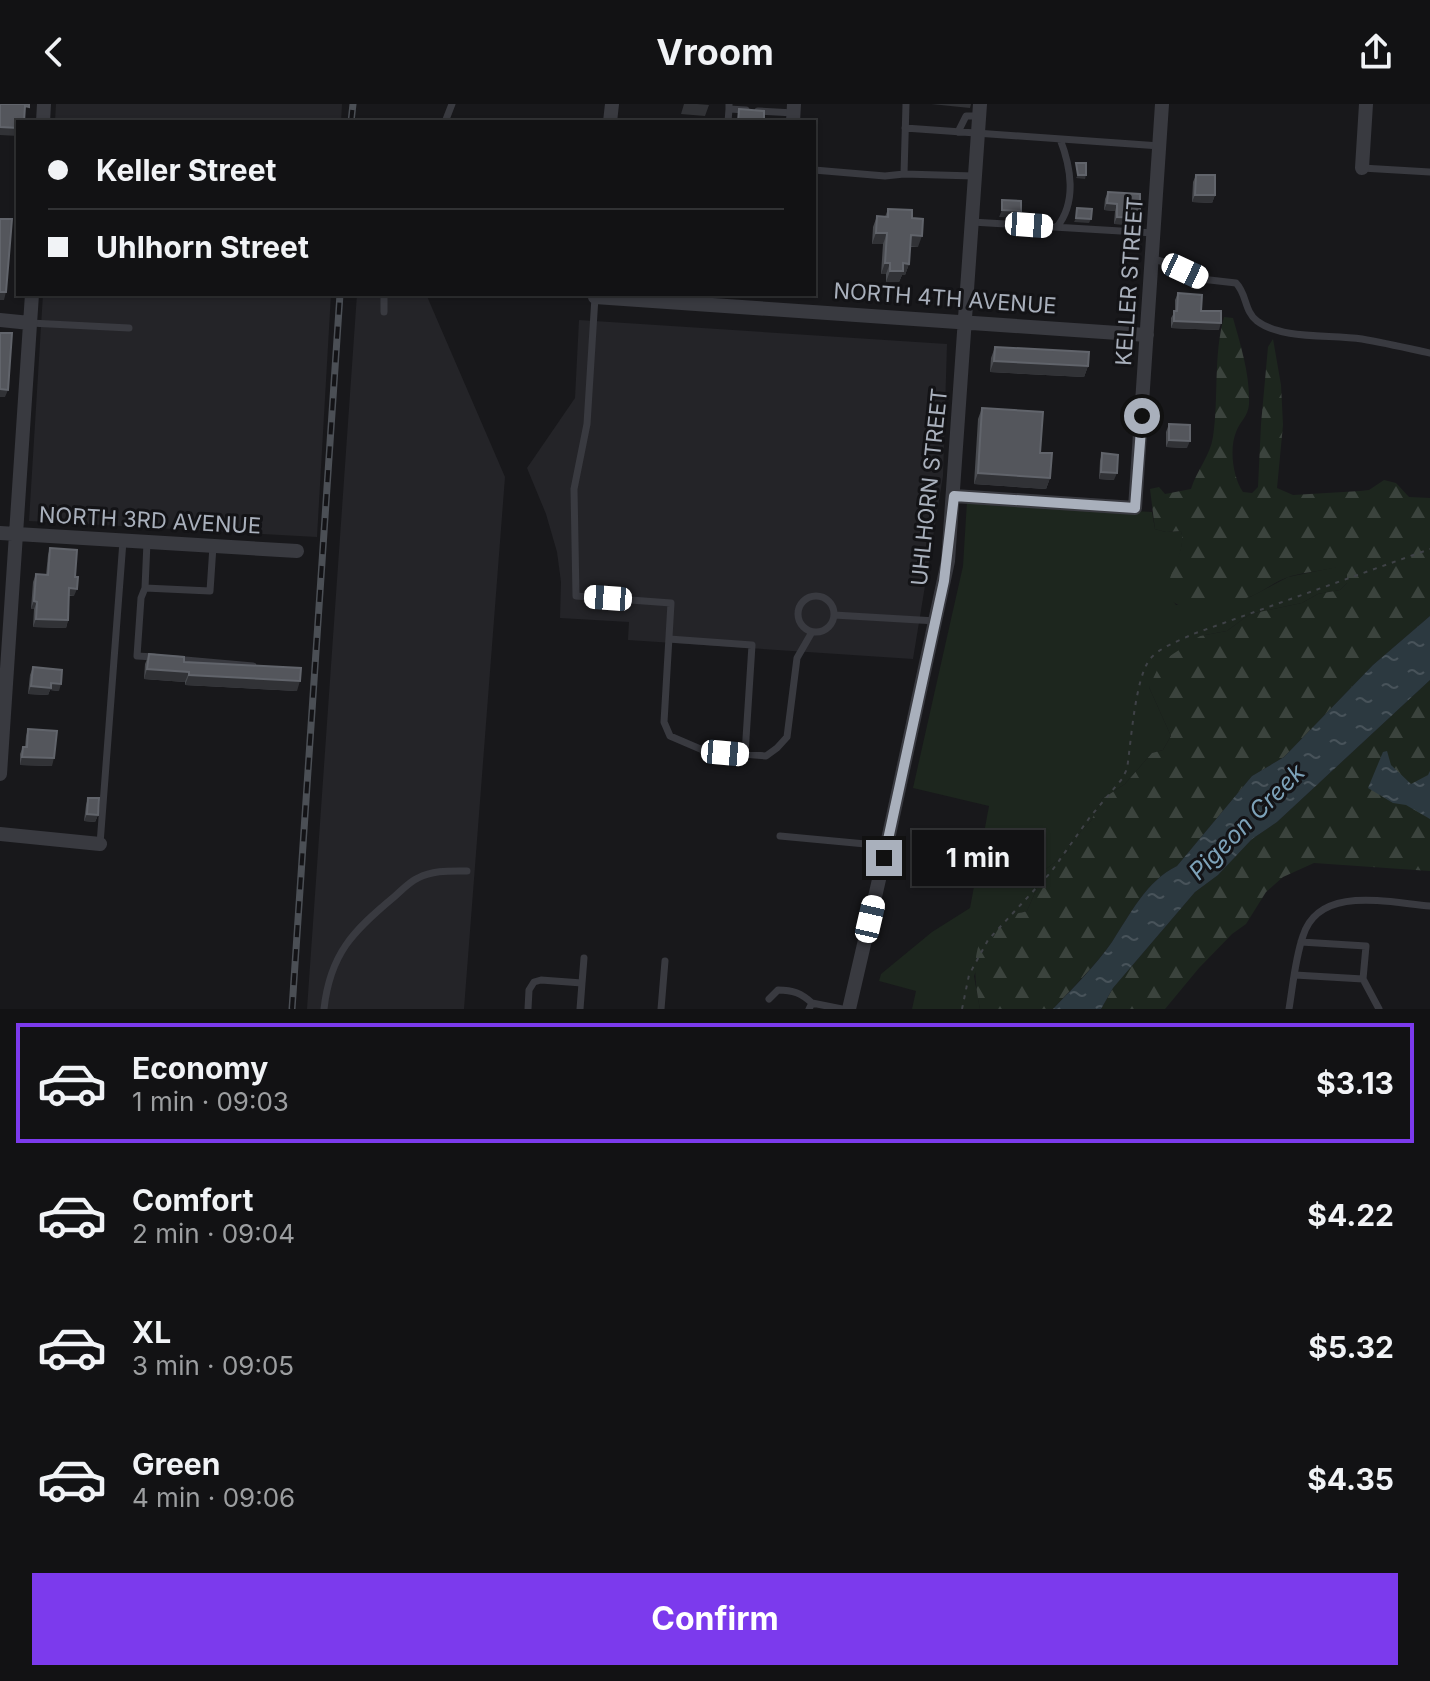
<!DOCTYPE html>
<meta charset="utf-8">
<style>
body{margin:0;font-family:Inter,sans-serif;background:#1b1b1d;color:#f1f3f6;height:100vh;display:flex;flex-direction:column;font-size:30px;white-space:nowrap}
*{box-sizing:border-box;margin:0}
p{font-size:26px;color:#9c9ea0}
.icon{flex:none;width:44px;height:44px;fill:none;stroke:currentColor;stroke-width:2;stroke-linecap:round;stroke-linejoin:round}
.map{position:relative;height:905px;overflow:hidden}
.details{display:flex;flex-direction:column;background:#121214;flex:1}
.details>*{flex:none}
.guide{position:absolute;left:16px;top:16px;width:800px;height:176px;border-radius:0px;box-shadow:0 2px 6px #0004,0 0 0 2px #313234;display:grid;align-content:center;height:176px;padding:0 32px;background:#121214}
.end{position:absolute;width:36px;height:36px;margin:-18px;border:10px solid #a9b0bc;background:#111;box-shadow:0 0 0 4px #111}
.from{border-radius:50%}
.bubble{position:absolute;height:56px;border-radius:0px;background:#121214;box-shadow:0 2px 6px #0004,0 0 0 2px #313234;font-size:26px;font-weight:700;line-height:56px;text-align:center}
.car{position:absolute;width:24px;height:48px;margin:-24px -12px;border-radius:10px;box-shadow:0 0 6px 2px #0007;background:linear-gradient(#fff 24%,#345 0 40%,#fff 0 76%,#345 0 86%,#fff 0)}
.guide b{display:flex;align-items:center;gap:28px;height:76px;font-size:30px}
.guide b+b{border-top:2px solid #313234}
.guide i{width:20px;height:20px;background:#f1f3f6}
ul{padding:14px 0 0;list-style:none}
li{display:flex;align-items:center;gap:24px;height:120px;margin:0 16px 12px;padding:0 16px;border:4px solid transparent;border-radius:0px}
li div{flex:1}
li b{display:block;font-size:30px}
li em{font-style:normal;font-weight:700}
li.current{border-color:#7c3aed}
li>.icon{width:72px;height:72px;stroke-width:1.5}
.primary-button{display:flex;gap:16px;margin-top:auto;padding:16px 32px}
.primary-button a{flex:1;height:92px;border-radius:0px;background:#7c3aed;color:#fff;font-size:32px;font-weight:700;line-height:92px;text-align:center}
header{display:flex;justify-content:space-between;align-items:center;height:104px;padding:0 32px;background:#121214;font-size:36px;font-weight:700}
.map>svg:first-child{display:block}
.built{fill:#242428}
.grass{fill:#1d261e}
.forest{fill:url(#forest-firs)}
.water{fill:url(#water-ripples)}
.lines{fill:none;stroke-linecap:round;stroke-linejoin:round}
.path{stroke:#3f4247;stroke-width:2;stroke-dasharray:4 6;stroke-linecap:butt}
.lane{stroke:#393a40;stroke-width:7}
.street{stroke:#393a40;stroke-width:14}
.rail-casing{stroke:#4b4f55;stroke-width:7}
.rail{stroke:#131316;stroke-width:4;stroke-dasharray:12;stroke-linecap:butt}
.wall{fill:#494b50}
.shaded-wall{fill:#313236}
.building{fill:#54565c;stroke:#61646b;stroke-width:2}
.route{stroke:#a9b0bc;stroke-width:10}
.labels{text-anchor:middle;stroke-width:6;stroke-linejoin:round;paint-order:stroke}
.street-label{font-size:22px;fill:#a9b0bc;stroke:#131316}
.water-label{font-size:24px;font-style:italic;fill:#7da2b9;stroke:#131316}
</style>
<header><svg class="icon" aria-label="back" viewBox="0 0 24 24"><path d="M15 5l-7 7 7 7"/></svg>Vroom<svg class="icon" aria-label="share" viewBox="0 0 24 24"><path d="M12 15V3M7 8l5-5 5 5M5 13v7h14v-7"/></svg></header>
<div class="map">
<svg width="1430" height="905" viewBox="0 0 1430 905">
<defs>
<pattern id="forest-firs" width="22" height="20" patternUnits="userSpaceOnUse" patternTransform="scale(2)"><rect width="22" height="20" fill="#1d261e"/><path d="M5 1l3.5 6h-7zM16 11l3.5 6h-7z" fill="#3b433d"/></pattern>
<pattern id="water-ripples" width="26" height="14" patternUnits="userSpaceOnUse" patternTransform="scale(2)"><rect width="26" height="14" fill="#2c3940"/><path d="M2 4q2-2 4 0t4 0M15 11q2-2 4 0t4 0" fill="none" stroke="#48535a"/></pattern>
</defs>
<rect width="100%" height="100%" fill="#18181b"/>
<path class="built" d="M56,0H342L341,18H55Z
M43,190H331L317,433L29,417Z
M357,190H426L505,373L464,905H307Z
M579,216L947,240L943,372L913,555L628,536L629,518L560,514L561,478L557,448L546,410L527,364L575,294Z"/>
<path class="grass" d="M967,397L1152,408L1155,425L1166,428L1181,427C1189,452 1157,478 1176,501L1250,493L1288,473L1341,462L1347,469V479L1340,486L1318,490L1302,499L1250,510L1227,527L1200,532L1149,583L1171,632L1163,646L1152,649L1125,680L1102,695L1091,717L1070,739L1068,748L1045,766L1027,807L997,816L974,872L980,905H912L916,887L879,877L881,870L932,828L970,804L989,702L913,684L963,462Z"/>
<path class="forest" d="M1224,213L1233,214C1241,243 1250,270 1249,300C1248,313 1240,317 1236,328C1229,345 1233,374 1243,388L1252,389L1258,383L1261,320L1268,243L1273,235L1281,281L1283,321L1277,384L1293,391L1360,387L1369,386L1384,376L1396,379L1409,393L1430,394V512L1373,561L1284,653L1252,672L1177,762C1147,776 1129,812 1112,838C1095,862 1073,883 1053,905H980C974,876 969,837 996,816C1003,811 1018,810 1027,807L1045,766L1068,748L1070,739L1091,717L1102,695L1125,680L1152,649L1163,646L1171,632L1149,583L1161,558L1200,532L1227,527L1250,510L1302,499L1318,490L1340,486L1347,479V469L1340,463C1324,466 1307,468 1291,472C1277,476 1265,486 1252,492C1236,498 1178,514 1170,493C1162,472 1188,449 1181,427L1166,428L1155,425L1150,385L1159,383L1165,390L1191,385C1197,366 1210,352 1213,333C1219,293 1213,253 1224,213Z
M1430,576V767L1314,759L1283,773L1266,788L1246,820L1232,830L1199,864L1165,905H1101L1113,884L1195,788L1218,771L1252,735L1277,718Z"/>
<path class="water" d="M1430,512V576L1277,718L1252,735L1218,771L1195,788L1113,884L1101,905H1053C1073,884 1095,862 1112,838C1129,812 1147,776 1177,762L1252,672L1284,653L1373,561Z
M1387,647L1391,661L1411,680L1428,671L1430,667V715L1406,701L1393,699L1368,684L1383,648Z"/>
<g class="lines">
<path class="path" d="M962,905L969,871L988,836L1051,768L1090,713L1122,675L1127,665C1131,639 1135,574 1150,555C1160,543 1179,537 1193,530L1430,445"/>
<path class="lane" d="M729,0V5L746,6
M758,7L794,9
M445,18L452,0
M728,18L729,5
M905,24L1160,42
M958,28L966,12H979
M1362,64L1430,68
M814,66L885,72L904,70L974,72
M904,70L906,0
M972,118L1154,129
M1057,123C1077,98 1071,63 1060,35
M1153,155L1168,159L1201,175L1236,179C1247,190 1244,207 1257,217C1282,236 1331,230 1362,235C1385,239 1407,244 1430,249
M595,193L587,320L574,385L576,492L671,499L664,618L670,632L705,647L766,652L777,644L787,633L797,554L812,528
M384,208V190
M30,219L129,224
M147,438L145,484L210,487L213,442
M145,484L141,494L137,552L154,553
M798 510a18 18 0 1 1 36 0a18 18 0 1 1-36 0Z
M834,511L936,517
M669,535L752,541L745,650
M174,555L253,562
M780,732L887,742
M100,740L123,437
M1295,871L1363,875L1366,842L1301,838
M1363,875L1379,905
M582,879L584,854
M769,895L778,886C793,886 801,889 812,899
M324,905C330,850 353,827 394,793C401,787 409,778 418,774C433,766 450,767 467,767
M528,905L529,886L534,878L541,876L582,879L580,905
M661,905L665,857
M809,905L812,899L842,905
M1289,905C1293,881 1295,855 1303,832C1319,780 1390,799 1430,802"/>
<path class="street" d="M43,18L44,0
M610,18L612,0
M793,18L794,0
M1362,64L1366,0
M596,190L595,193L1147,231
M0,216L30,219
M954,392L1135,404L1162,0
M0,429L297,447
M0,670L32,190
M0,730L100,740
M849,905L884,754L948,457L980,0"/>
<defs>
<path id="rail" d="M351,18L353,0
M292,905L340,190"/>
</defs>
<use href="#rail" class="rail-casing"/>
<use href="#rail" class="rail"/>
</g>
<path class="wall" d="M1196,71L1215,91L1212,99L1192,98L1193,78Z
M1108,88L1140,114L1137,121L1114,120L1115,107L1104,106L1105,95Z
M888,105L912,114L918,143H910L909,160L905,171H902L899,178H886V170H881L883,140H872L873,123L877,112L885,113Z
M1178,189L1201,207L1219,226L1171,224V214L1175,207V196Z
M995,243L1088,262L1084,273L990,268L991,254Z
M982,304L1040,349L1050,374L1046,385L974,380L978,315Z
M1169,320L1187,344L1166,343V328Z
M1102,349L1114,376L1099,375L1100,357Z
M50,444L74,492H69L68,516L66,524L33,523L34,505H31L33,478L36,470L46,471L48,451Z
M149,550L184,558L297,587L185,581V578L144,575L145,560Z
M33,563L59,587L50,586L48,591L28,590L30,571Z
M28,625L52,662L20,661V650L23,643H25L26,632Z
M88,694L98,711L95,718L84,717L86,701Z"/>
<path class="shaded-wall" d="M684,0H697L709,1L705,12L681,10Z
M931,0H971L970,4Z
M0,23L18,24V32L0,31Z
M1078,71H1086L1085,75L1076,74Z
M1195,91H1215L1212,99L1192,98Z
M1107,99L1117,100L1115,107L1104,106Z
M1002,106L1021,107L1018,114L999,113Z
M1117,113L1140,114L1137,121L1114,120Z
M1076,114L1091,115L1089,119L1074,118Z
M876,129H887L883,140H872Z
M911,131L922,132L918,143L907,142Z
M885,159H890L886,170H881Z
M903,159L909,160L905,171H902L899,178H886L890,167Z
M0,188H6L4,196H0Z
M1174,217L1221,219L1219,226L1171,224Z
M994,257L1088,262L1084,273L990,268Z
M0,285L8,286L5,293H0Z
M1169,336L1190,337L1187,344L1166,343Z
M1101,368L1117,369L1114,376L1099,375Z
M978,369L1050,374L1046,385L974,380Z
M69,484L77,485L74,492L66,491Z
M34,497L37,498L34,505H31Z
M36,515L68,516L66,524L33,523Z
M147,565L189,568L185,578L144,575Z
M189,571L300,577L297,587L185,581Z
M51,579L61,580L59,587L50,586L48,591L28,590L31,582Z
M22,653L54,654L52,662L20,661Z
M87,710L98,711L95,718L84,717Z"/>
<path class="building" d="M0,0H29V3L25,2L24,18H18V24L0,23Z
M739,5L764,7V18H738Z
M1076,59H1086V71H1078Z
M1196,71H1215V91H1195Z
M1108,88L1140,90V114L1117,113V100L1107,99Z
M1002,96L1021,97V107L1002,106Z
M1077,104L1092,105L1091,115L1076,114Z
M888,105L912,106V114L923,115L922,132L911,131L909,160L903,159V167H890V159H885L887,129H876L877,112L888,113Z
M0,115H12L6,188H0Z
M1178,189L1202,191L1201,207H1221V219L1174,217V207H1177Z
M0,229H12L8,286L0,285Z
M995,243L1089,248L1088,262L994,257Z
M982,304L1043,308L1040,349H1052L1050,374L978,369Z
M1169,320L1190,321V337L1169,336Z
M1102,349L1118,351L1117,369L1101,368Z
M50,444L77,446L75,473H78L77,485L69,484L68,516L36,515L37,498L34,497L36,470L48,471Z
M149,550L184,553V558L301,564L300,577L189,571V568L147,565Z
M33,563L62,566L61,580L51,579V584L31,582Z
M28,625L57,627L54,654L22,653L23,643H27Z
M88,694H99L98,711L87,710Z"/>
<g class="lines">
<path class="route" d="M884,754L944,477L954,392L1135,404L1142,312"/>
</g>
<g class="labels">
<g class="street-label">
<text transform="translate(1129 177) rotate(-86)" y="8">KELLER STREET</text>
<text transform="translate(945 194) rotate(4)" y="8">NORTH 4TH AVENUE</text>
<text transform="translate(929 383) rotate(-84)" y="8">UHLHORN STREET</text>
<text transform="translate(150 416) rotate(3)" y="8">NORTH 3RD AVENUE</text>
</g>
<g class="water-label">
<text transform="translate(1247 718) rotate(-45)" y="8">Pigeon Creek</text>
</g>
</g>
</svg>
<i class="end from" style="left:1142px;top:312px"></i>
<i class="end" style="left:884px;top:754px"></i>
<div class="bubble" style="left:912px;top:726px;width:132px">1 min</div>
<i class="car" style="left:1029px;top:121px;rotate:94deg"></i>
<i class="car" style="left:1185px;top:167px;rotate:115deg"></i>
<i class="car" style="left:608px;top:494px;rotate:274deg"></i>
<i class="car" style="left:725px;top:649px;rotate:95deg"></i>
<i class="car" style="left:870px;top:815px;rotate:13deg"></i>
<div class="guide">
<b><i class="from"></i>Keller Street</b>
<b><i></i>Uhlhorn Street</b>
</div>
</div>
<section class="details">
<ul>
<li class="current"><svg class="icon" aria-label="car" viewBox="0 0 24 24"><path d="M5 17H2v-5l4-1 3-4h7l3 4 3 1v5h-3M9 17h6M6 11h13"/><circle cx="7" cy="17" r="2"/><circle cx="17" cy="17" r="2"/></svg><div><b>Economy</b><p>1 min · 09:03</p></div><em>$3.13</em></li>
<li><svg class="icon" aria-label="car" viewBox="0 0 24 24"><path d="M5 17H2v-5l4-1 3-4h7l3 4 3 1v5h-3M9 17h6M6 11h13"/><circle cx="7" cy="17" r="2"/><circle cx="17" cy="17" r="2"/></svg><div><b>Comfort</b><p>2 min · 09:04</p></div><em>$4.22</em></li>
<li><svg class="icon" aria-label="car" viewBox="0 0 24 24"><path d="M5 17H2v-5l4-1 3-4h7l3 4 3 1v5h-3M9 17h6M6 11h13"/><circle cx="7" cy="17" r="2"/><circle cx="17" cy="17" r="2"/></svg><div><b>XL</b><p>3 min · 09:05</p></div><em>$5.32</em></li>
<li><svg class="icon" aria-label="car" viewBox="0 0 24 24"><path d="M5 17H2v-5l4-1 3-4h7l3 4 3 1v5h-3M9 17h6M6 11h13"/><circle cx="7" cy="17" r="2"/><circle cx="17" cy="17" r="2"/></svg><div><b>Green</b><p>4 min · 09:06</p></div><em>$4.35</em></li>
</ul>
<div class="primary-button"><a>Confirm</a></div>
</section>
